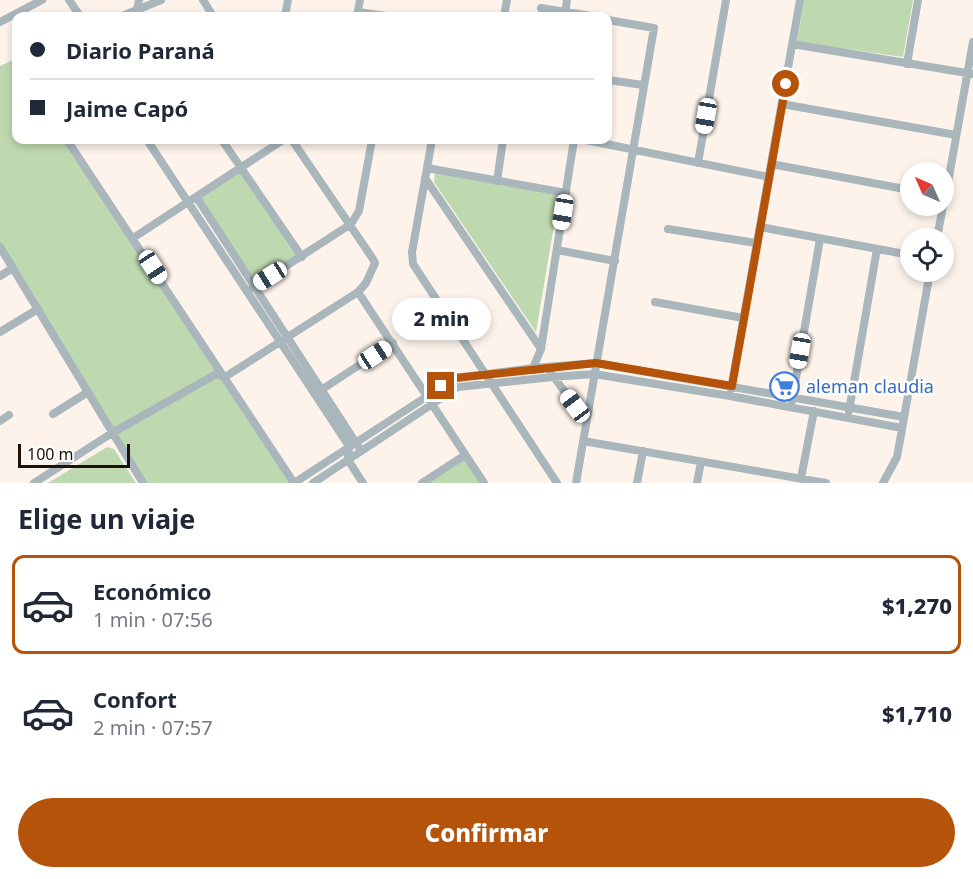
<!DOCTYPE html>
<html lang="es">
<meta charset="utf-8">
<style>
body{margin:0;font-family:"Noto Sans",sans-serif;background:#f2f2f3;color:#1f2937;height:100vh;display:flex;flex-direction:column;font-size:22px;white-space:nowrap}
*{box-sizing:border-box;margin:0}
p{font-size:20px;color:#747a83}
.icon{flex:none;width:33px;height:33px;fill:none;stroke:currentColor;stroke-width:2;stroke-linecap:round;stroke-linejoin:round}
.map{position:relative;height:483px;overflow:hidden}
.sheet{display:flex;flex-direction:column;background:#fff;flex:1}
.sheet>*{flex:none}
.top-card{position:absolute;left:12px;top:12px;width:600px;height:132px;border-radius:12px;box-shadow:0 3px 9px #0003;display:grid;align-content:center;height:132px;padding:0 18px;background:#fff}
.needle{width:39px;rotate:315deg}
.controls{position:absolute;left:900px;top:162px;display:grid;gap:12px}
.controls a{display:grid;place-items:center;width:54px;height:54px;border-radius:50%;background:#fff;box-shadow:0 3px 9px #0003;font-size:30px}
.scale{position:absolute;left:18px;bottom:15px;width:112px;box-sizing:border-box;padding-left:6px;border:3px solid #1a120b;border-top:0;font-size:16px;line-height:21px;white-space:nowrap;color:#1a120b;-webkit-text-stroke:4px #fff;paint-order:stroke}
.end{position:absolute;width:27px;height:27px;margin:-14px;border:8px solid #b45309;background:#fff;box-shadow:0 0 0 3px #fff}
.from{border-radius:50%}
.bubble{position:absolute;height:42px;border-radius:21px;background:#fff;box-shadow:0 3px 9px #0003;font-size:20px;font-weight:800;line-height:42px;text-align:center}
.car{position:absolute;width:18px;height:36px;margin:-18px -9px;border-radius:8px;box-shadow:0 0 4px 2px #0007;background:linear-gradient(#fff 24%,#345 0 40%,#fff 0 76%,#345 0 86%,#fff 0)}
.top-card b{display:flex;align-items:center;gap:21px;height:57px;font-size:22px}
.top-card b+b{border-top:2px solid #e0e1e3}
.top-card i{width:15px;height:15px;background:#1f2937}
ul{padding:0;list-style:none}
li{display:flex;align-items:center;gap:18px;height:99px;margin:0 12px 9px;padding:0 6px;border:3px solid transparent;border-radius:12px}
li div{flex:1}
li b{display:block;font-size:22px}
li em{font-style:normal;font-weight:800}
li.selected{border-color:#b45309}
li>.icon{width:54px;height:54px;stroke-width:1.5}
h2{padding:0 18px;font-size:27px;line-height:72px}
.action{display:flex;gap:12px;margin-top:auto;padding:12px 18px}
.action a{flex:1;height:69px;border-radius:36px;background:#b45309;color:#fff;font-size:24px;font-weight:800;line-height:69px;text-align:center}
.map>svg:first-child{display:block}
.green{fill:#bed9b0}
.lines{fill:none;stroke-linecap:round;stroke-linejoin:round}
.minor{stroke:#a9b7bd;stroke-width:8}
.route{stroke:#b45309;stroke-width:8}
.labels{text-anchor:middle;stroke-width:5;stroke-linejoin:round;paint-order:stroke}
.shop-label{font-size:18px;fill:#366cbe;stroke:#fff;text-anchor:start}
</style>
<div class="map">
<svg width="973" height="483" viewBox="0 0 973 483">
<rect width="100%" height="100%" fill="#fdf3ea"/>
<path class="green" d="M804,0H913L903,57L797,42Z
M13,60L16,66V140H66L293,483H145L0,244V66Z
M243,166L302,257L254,286L197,198Z
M435,173L559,196L536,332L434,182Z
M107,447L114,449L136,483H48Z
M465,455L484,483H422Z"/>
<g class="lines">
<path class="minor" d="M69,0L80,16
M139,0L137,10L141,16
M203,0L213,16
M541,8L591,16
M358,12L386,16
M122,16L161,0
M285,16L288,0
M357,16L360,0
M504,16L507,0
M565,16L567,0
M0,22L42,0
M792,44L973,74
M16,62V65
M907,64L918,0
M608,80L643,85
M782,104L956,135
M67,140L294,483
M147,140L349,446L348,460L363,483
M222,140L302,257
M432,140L412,252L413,264L557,483
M586,140L769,177
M698,163L726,0
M771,164L910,190
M427,168L566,193
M425,178L541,349
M497,181L503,140
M197,198L358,446
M944,205L973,42
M760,227L910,255
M668,229L756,243
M133,238L283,140
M937,238L943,206
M0,247L143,483
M557,250L615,261
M0,276L13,268
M252,288L351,224L359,211L372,140
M358,292L484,483
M655,302L743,318
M0,332L38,309
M535,370L533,368L541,349L574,140
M551,373L586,421
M731,389L800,0
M321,390L393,343
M792,401L820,239
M849,411L877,249
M53,414L88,392
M0,421L9,415
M583,441L826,483
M801,478L814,411
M34,483L112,433L211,377L216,374L225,377L358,292L366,283L375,263L373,259L292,140
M294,483L455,378L533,368L596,363L904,417
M313,483L458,387L553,377L594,374L730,396L902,428
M422,483L465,455
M576,483L654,28L608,20
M637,483L643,451
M697,483L701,462
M883,483L897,457L930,272"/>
</g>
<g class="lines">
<path class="route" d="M441,386L455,378L596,363L732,386L786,84"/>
</g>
<defs>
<symbol id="supermarket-ring" viewBox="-11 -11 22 22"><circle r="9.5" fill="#fff" stroke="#3f7fe0" stroke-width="1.5"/><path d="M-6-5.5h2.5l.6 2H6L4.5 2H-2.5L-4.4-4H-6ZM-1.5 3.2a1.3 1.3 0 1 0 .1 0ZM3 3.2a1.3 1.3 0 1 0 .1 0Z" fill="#3f7fe0"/></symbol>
</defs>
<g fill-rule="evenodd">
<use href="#supermarket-ring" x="768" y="370" width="33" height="33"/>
</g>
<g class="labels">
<g class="shop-label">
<text x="806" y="393">aleman claudia</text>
</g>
</g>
</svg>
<div class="controls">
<a><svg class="needle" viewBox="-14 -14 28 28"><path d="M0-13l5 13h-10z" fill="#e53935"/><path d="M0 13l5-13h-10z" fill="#747a83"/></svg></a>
<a><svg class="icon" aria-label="locate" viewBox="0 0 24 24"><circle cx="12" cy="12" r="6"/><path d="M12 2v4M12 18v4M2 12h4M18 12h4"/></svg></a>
</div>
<div class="scale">100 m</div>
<i class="end from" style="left:786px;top:84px"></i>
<i class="end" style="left:441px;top:386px"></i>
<div class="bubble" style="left:392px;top:298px;width:99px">2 min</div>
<i class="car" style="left:706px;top:116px;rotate:190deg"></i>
<i class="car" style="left:563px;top:212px;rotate:189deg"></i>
<i class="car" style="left:153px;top:267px;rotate:147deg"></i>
<i class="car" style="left:270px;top:276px;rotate:238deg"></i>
<i class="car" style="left:800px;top:351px;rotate:190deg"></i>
<i class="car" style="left:375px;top:355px;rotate:57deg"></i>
<i class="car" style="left:575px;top:406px;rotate:323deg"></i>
<div class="top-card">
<b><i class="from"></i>Diario Paraná</b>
<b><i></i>Jaime Capó</b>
</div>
</div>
<section class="sheet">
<h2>Elige un viaje</h2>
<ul>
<li class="selected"><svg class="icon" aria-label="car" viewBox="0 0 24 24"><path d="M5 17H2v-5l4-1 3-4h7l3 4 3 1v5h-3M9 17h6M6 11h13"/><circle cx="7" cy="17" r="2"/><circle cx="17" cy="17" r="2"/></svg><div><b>Económico</b><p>1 min · 07:56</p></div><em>$1,270</em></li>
<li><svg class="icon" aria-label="car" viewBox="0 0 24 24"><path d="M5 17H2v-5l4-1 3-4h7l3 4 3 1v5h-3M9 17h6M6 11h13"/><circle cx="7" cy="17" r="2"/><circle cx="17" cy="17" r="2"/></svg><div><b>Confort</b><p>2 min · 07:57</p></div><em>$1,710</em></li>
</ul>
<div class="action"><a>Confirmar</a></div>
</section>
